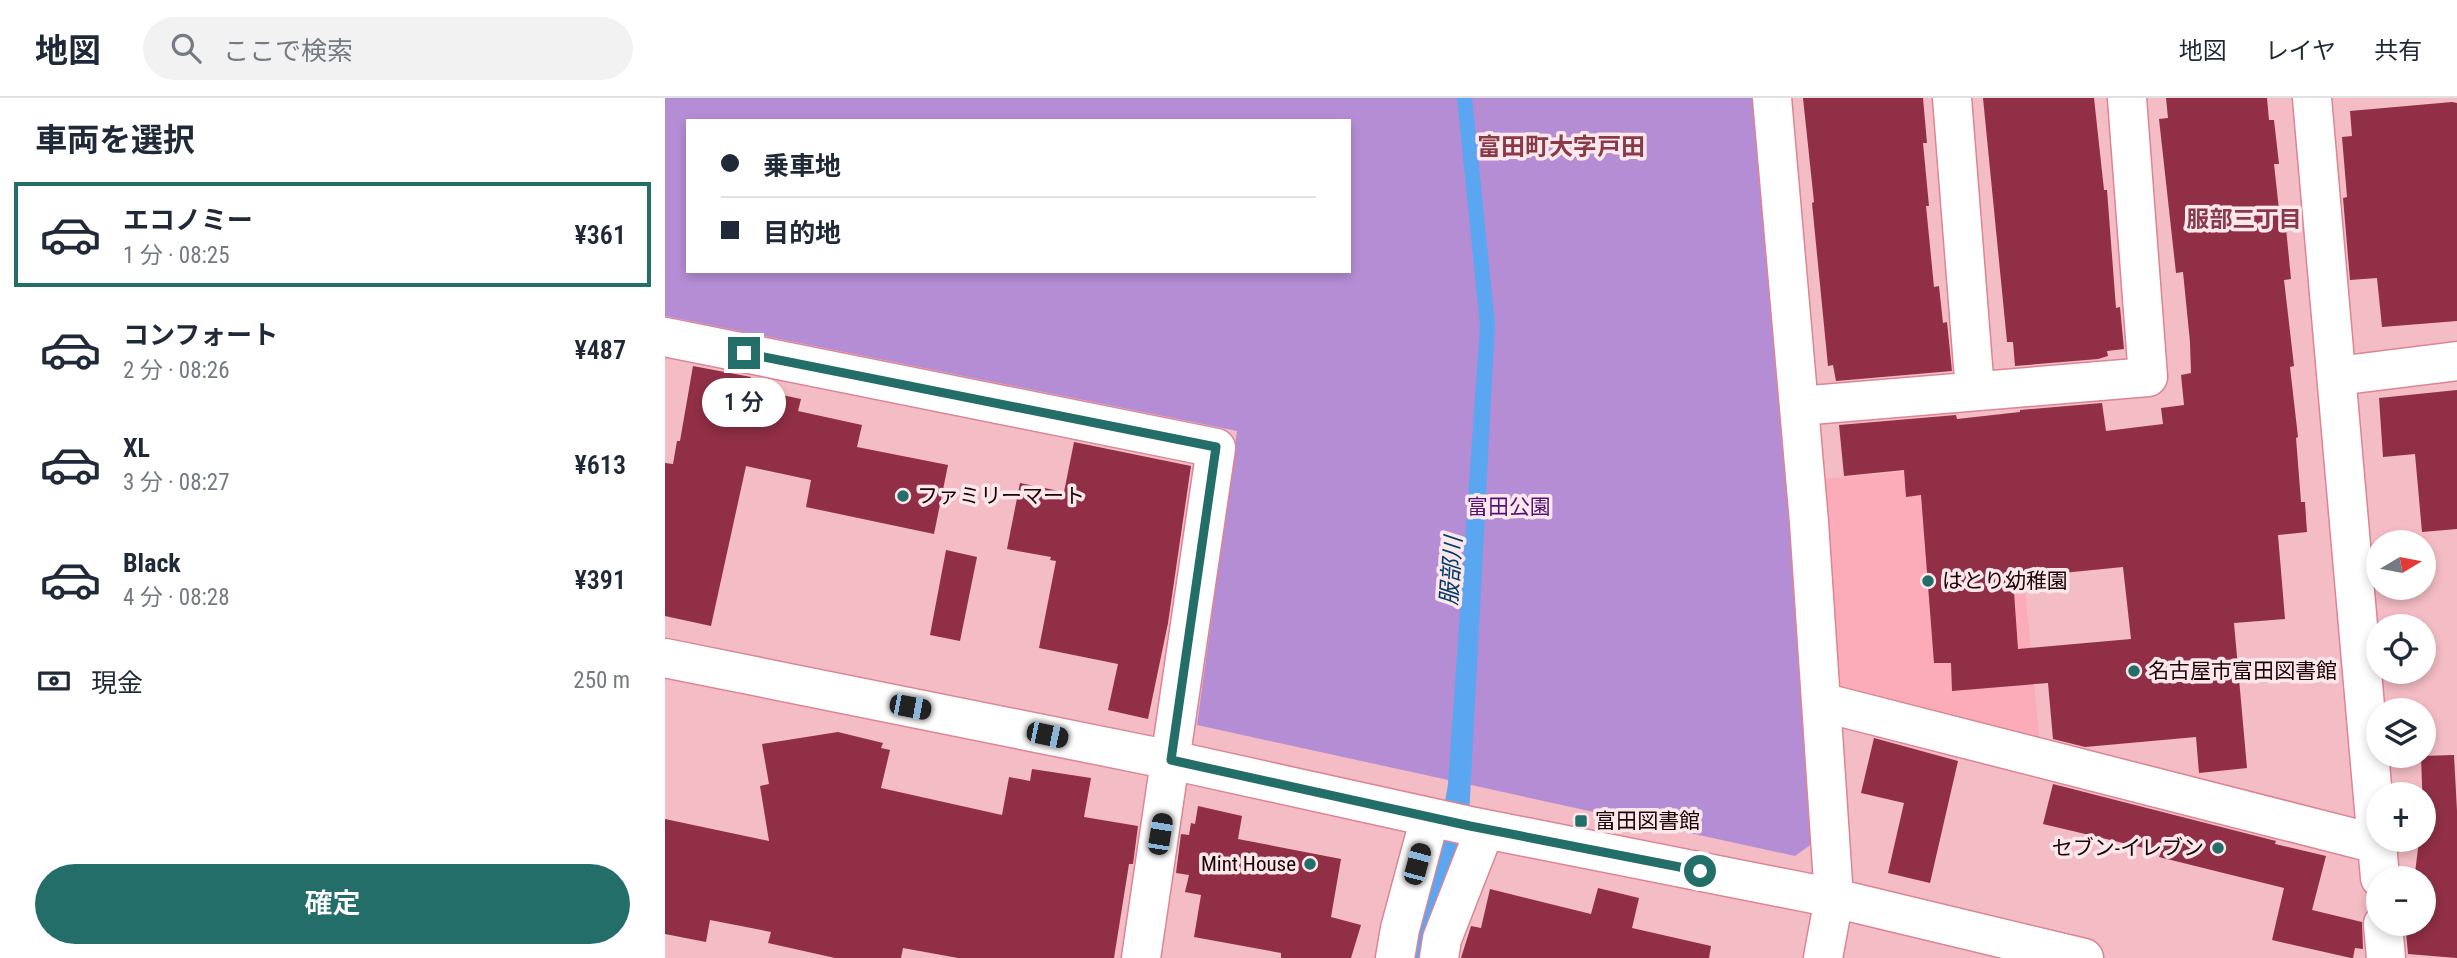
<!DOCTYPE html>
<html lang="ja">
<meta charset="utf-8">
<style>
body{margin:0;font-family:"Roboto Condensed","Noto Sans JP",sans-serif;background:#f2f2f3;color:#1f2937;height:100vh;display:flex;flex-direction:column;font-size:26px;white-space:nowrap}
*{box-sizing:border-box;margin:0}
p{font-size:23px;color:#747a83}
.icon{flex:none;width:38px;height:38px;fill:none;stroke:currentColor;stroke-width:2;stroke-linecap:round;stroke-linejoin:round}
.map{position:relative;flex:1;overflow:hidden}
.panel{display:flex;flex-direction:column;background:#fff;width:665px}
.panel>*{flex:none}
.banner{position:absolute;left:21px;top:21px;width:665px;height:154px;border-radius:0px;box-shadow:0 4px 10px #0003;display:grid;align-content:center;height:154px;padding:0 35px;background:#fff}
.needle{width:46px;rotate:80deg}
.buttons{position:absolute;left:1701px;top:432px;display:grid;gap:14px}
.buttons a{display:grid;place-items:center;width:70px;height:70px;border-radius:50%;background:#fff;box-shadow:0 4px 10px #0003;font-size:35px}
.end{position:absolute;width:32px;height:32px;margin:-16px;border:9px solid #246e6a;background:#fff;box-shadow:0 0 0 4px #fff}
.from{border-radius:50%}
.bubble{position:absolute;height:49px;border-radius:24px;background:#fff;box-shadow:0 4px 10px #0003;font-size:23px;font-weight:600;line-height:49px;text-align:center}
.car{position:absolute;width:21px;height:42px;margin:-21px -10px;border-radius:9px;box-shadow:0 0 5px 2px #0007;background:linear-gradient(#222 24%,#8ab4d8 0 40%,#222 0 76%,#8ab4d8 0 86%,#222 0)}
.banner b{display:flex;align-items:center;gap:24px;height:66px;font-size:26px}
.banner b+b{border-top:2px solid #e0e1e3}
.banner i{width:18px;height:18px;background:#1f2937}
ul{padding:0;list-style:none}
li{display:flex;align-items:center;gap:21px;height:105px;margin:0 14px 10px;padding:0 21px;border:4px solid transparent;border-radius:0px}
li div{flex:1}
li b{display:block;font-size:26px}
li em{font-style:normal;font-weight:600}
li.current{border-color:#246e6a}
li>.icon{width:63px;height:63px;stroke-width:1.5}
h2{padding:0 35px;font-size:32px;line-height:84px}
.pay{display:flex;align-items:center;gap:18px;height:77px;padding:0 35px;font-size:26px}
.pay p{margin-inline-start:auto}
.primary-button{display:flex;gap:14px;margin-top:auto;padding:14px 35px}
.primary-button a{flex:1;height:80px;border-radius:42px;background:#246e6a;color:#fff;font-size:28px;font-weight:600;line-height:80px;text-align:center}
header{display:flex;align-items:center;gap:42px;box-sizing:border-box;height:98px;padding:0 35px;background:#fff;border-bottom:2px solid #e0e1e3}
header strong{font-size:33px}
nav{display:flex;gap:38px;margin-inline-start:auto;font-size:24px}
.search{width:490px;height:63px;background:#f2f2f3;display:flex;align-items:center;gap:18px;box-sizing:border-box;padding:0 24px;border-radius:38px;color:#747a83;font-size:26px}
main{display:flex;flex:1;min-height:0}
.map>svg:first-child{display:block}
.built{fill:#fcacb8}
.green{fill:#b58dd5;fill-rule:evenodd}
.water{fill:#5aa6f0}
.building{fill:#902f46;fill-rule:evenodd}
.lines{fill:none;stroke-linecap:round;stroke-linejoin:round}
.minor-casing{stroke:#dc8593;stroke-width:41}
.minor{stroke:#fff;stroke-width:38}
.route{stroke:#246e6a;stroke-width:9}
.poi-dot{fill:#246e6a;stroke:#fce8eb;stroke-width:2.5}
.labels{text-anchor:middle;stroke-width:7;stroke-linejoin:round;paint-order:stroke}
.poi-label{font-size:21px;fill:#1c0107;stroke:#fce8eb;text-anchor:start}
.park-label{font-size:21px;fill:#541078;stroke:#fce8eb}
.neighbourhood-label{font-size:23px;font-weight:bold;fill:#88394a;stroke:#fce8eb}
.water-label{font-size:23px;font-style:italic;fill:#003b69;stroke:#fce8eb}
.quarter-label{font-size:24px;font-weight:bold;fill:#88394a;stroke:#fce8eb}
</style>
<header>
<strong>地図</strong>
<div class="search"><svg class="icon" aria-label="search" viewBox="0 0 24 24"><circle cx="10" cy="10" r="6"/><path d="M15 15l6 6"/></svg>ここで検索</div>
<nav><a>地図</a><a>レイヤ</a><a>共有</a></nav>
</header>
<main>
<section class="panel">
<h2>車両を選択</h2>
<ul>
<li class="current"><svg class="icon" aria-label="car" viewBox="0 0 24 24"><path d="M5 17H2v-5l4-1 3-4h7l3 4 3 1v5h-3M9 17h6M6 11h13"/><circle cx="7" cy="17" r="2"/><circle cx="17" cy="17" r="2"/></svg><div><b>エコノミー</b><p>1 分 · 08:25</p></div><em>¥361</em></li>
<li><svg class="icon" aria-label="car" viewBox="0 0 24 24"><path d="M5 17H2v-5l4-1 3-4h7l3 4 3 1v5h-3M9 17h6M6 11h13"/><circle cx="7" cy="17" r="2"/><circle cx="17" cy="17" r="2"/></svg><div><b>コンフォート</b><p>2 分 · 08:26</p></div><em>¥487</em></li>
<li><svg class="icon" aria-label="car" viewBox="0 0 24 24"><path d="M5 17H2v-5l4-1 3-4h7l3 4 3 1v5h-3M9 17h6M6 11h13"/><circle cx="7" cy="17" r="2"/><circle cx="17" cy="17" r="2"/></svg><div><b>XL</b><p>3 分 · 08:27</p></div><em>¥613</em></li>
<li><svg class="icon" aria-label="car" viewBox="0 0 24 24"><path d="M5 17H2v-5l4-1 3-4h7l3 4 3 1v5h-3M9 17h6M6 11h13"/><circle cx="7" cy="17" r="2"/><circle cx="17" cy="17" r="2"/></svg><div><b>Black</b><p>4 分 · 08:28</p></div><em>¥391</em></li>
</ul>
<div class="pay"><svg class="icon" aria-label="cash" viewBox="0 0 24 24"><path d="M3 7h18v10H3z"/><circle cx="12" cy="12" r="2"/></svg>現金<p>250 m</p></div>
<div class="primary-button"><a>確定</a></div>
</section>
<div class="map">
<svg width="1792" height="860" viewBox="0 0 1792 860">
<rect width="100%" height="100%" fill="#f4bcc4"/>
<path class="built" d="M1348,363L1375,648L1185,602L1175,586L1157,381Z"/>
<path class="green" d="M0,0H1089L1125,424L1148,745L1130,758L532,627L572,333L0,218ZM23,23H684V173H23Z"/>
<path class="water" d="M792,0H807L830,226L802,756L763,860H745L771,759L783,686L815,228Z"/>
<path class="building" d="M1138,0H1258L1262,45H1258L1264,108H1261L1269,189L1274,188L1278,225L1282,224L1287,273L1171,283L1168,267L1163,268L1147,105L1149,104Z
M1318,0H1429L1439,92H1442L1451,210L1455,209L1459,251L1442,253L1443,258L1433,261L1350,268L1348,244H1342Z
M1501,0H1602L1604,22H1609L1614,66H1609L1616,130H1621L1626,181L1619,182L1629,268L1625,269L1633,339L1631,340L1636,404H1640L1642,434L1613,437L1620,521L1569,525L1582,670L1534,675L1531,639L1420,649L1388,641L1383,585L1287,593L1286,565H1269L1256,397L1241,399L1239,372L1179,378L1174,327L1291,317L1292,321L1355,314V312L1437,305L1441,333L1498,326L1496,310L1519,307L1516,277L1526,275L1525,244L1518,174L1511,175L1494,21L1503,20ZM1458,469L1466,541L1353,551L1348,480Z
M1787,4L1792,5V223L1717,229L1712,180L1685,182L1678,100L1682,99L1677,39L1687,38L1685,13Z
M28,268L86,279L84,290L136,301L133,313L197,327L192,349L283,367L269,436L141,409L146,382L81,368L46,528L0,518V365L8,366L12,343H15Z
M1792,292V431L1757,434L1750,356L1718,359L1714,300Z
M409,344L526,368L503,525L483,621L443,612L453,566L374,550L391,463L385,462L386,459L342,451L355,385L399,394Z
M281,452L312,459L295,543L265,537Z
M173,634L218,645L216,650L225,652L216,690L337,717L344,679L365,683L367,671L426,680L419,719L473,728L468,766H464L449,860H293L238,850L236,860H170L103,845L106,834L45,822L41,844L0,836V721L104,743L95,688L104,686L97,646Z
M1209,640L1293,663L1265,785L1223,775L1239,705L1196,695Z
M1789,657L1792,713V860L1743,856L1741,834L1745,835L1746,826H1759V780H1751L1750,775L1754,742H1759L1756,658Z
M1388,686L1611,743L1610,746L1661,758L1647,812L1697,824L1698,851L1690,850L1688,860H1686L1607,842L1619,790L1494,759L1496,754L1378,726Z
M533,708L577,718L573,741L676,761L666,819L696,827L686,860H616V855L529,839L536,797L520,794L524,777L511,775L516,736L524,737L526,725L530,726Z
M933,790L974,800L967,830L1046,848L1044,860H796L806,828L816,830L825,791L926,816Z"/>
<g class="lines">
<defs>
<path id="minor" d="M1107,0L1144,424L1169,800L1158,860
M1287,0L1310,293
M1647,0L1715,780
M0,239L551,350L476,860
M1672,278L1792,263
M1134,308L1483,279L1462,0
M0,560L506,662L805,728L1169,800L1419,860
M1156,604L1712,746
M1718,826L1721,860
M730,860L735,831L765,719
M774,860L777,841L820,731"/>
</defs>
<use href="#minor" class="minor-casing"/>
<use href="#minor" class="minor"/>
</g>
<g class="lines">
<path class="route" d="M79,255L551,349L506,662L805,728L1035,773"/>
</g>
<g class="poi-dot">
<circle cx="238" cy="398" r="7"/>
<circle cx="1263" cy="483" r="7"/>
<circle cx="1469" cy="573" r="7"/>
<rect x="909" y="716" width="14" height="14" rx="3.5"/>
<circle cx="1553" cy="750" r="7"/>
<circle cx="645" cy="766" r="7"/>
</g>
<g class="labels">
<g class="poi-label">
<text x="252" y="405">ファミリーマート</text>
<text x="1277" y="490">はとり幼稚園</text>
<text x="1483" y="580">名古屋市富田図書館</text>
<text x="930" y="730">富田図書館</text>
<text x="1539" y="757" text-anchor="end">セブン-イレブン</text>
<text x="631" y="773" text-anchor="end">Mint House</text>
</g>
<g class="park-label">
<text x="844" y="416">富田公園</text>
</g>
<g class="neighbourhood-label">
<text x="1579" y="129">服部三丁目</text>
</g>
<g class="water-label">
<text transform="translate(786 473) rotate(-86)" y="8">服部川</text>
</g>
<g class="quarter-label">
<text x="896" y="57">富田町大字戸田</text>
</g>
</g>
</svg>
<div class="buttons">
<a><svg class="needle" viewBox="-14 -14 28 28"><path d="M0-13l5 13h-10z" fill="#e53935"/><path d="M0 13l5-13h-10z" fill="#747a83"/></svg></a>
<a><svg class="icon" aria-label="locate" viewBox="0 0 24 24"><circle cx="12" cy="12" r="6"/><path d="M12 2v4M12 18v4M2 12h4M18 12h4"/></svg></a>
<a><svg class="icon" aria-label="layers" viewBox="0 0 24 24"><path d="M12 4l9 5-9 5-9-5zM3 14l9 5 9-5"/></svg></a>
<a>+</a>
<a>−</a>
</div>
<i class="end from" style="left:1035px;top:773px"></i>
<i class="end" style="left:79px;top:255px"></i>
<div class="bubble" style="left:37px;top:280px;width:84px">1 分</div>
<i class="car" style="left:245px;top:609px;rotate:101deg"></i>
<i class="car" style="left:382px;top:637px;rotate:102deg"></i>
<i class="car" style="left:495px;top:736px;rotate:9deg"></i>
<i class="car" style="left:752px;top:766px;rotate:15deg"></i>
<div class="banner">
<b><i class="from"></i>乗車地</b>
<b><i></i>目的地</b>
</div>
</div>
</main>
